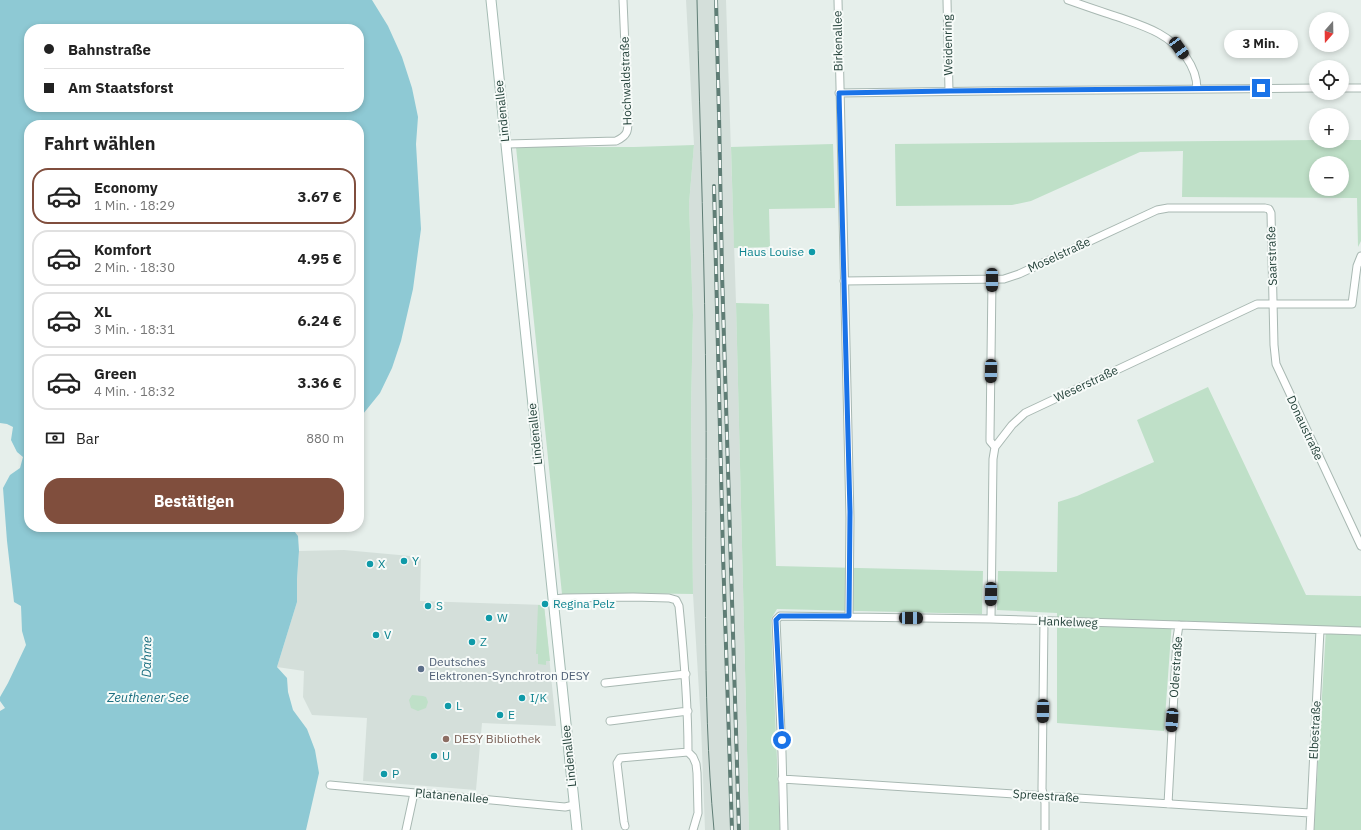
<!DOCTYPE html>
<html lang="de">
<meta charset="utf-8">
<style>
body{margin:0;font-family:"IBM Plex Sans",sans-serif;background:#f6f6f6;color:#222;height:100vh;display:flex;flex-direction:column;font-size:15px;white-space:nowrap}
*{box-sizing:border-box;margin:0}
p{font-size:13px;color:#767676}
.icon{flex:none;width:22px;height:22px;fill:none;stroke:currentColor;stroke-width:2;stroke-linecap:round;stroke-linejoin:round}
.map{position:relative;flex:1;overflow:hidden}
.side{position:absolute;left:24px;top:120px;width:340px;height:412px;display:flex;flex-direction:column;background:#fff;border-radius:16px;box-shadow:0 2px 6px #0003}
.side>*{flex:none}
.hud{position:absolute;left:24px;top:24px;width:340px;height:88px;border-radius:16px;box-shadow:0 2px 6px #0003;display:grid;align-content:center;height:88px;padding:0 20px;background:#fff}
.needle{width:26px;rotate:200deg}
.tools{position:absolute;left:1309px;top:12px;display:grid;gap:8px}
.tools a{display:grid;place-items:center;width:40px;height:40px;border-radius:50%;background:#fff;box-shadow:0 2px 6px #0003;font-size:20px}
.end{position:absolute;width:18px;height:18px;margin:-9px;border:5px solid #1a73e8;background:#fff;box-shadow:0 0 0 2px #fff}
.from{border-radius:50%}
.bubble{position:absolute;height:28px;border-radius:14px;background:#fff;box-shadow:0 2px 6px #0003;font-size:13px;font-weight:800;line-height:28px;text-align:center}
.car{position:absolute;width:12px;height:24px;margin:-12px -6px;border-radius:5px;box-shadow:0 0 3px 1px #0007;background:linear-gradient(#222 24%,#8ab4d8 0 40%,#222 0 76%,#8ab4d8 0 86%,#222 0)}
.hud b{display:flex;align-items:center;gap:14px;height:38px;font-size:15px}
.hud b+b{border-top:1px solid #e0e0e0}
.hud i{width:10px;height:10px;background:#222}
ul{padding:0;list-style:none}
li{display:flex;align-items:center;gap:12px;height:56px;margin:0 8px 6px;padding:0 12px;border:2px solid #e0e0e0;border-radius:16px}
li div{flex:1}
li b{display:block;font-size:15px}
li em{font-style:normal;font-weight:800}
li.selected{border-color:#804e3d}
li>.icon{width:36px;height:36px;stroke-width:1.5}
h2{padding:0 20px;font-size:18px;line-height:48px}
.pay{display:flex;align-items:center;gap:10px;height:44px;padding:0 20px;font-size:15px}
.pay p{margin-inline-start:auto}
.cta{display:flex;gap:8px;margin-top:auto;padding:8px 20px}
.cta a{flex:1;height:46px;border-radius:16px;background:#804e3d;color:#fff;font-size:16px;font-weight:800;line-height:46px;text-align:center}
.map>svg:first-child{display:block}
.built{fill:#d4dfda}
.green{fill:#bfe0c8;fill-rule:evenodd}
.water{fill:#8ec9d4;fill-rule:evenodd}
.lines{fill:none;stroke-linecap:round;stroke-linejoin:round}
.street-casing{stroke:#a8b8b2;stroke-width:9}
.secondary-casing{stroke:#a4bbb3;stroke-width:11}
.street{stroke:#fff;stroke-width:7}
.secondary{stroke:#fff;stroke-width:9}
.tram{stroke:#5f7d75;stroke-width:1}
.rail-casing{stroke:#5f7d75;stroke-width:4}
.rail{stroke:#f7fbf9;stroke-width:2.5;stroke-dasharray:8;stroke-linecap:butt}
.route{stroke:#1a73e8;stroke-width:5}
.culture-dot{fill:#0f9aa8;stroke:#f7fbf9;stroke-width:1.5}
.service-dot{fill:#5c6f8a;stroke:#f7fbf9;stroke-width:1.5}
.education-dot{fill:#8d6e63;stroke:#f7fbf9;stroke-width:1.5}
.labels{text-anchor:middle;stroke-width:4;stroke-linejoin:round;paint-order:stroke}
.street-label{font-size:12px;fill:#24423a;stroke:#f7fbf9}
.culture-label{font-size:12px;fill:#0d838f;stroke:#f7fbf9;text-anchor:start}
.service-label{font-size:12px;fill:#4e5e75;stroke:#f7fbf9;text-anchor:start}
.education-label{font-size:12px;fill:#785e54;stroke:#f7fbf9;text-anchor:start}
.water-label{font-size:13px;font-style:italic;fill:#1c6f80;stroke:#f7fbf9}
</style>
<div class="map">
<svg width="1361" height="830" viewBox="0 0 1361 830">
<rect width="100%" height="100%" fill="#e6efeb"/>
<path class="built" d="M686,0H726L736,303L749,830H705L701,724L693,594L691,409L693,315L689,204L694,145Z
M344,550L421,557L420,601L544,605L556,726L482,723L476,790L363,781L367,718L312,715L303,697L304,671L277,667L297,602V579L299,551Z"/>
<path class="green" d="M1316,140V141H1342V140H1361V241L1358,247L1357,198L1182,197L1183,151L1140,152L1031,201L1012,205L896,206L895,144ZM1316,163H1342V189H1316Z
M833,144L835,208L769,209L770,247L734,248L731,147Z
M694,145L689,204L693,315L691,409L693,594L621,593L562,594L516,147H634Z
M736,303L769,304L776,566L983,571L982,614L777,609L771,619L780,830H749Z
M1208,387L1306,595L1361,596V830H1314L1326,629L1172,621L1164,731L1057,723V613L997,610L998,571L1057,572L1058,502L1077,496L1154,462L1137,420Z
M538,605H544L550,661H546V665L538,664V654H536Z
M412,695L423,696L426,697L428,702L426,708L418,711L411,708L409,700Z"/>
<path class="water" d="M0,0H372L388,26L402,57L412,88L418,117L416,144L421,229L413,289L401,341L392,368L380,393L359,419V125H29V527H291L298,536L299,551L297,579V602L277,667L287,678L288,692L293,710L307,729L315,750L319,773L306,830H0V711L5,708L0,701V697L8,683L26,645L22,631L21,606L14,602L7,541L3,488L10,475L20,468L23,457L17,452L11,440L13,427L7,424L0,423ZM29,29H359V107H29Z"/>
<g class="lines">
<defs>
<path id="street" d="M838,0L850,518L849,616
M947,0L949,91
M1068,0C1085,6 1102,12 1118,17C1146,27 1168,33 1186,57C1193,67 1197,76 1197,89
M1342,88H1361
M839,93L986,91L1316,88
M506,144L616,141C629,135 628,130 628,117L623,0
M992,280L990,436V441L995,447
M844,281L1004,279L1019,274L1157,210L1168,208H1265L1269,209L1271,213L1274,345L1276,364L1284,381L1361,546
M553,599L564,598L633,597L669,598L676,600L679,606C684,655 688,703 688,752L693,757L696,764L697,773L698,813L693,830
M991,619L993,459L995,447L1012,425L1025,413L1257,304H1352L1357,266L1361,256
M1044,621L1042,789L1045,803V830
M605,683L686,674
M610,721L688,711
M782,779L1310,813
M330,785L565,807L574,805
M1168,804L1177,638L1179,625
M625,826L624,822L617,763L620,758L688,752
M406,830L414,793
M784,830L782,753L776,620L780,616L991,619L1361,631
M1310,830L1320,630"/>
<path id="secondary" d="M491,0L577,830"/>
</defs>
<use href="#street" class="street-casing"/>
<use href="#secondary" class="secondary-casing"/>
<use href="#street" class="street"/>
<use href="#secondary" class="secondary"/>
<path class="tram" d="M697,0C700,135 705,270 706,405C707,547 701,688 714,830"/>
<defs>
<path id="rail" d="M716,0L719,115L722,273L739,830
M714,186L723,554L732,830"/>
</defs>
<use href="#rail" class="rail-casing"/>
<use href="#rail" class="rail"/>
</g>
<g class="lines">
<path class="route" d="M782,740L776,620L780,616H849L850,512L839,93L949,91L1261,88"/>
</g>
<g class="culture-dot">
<circle cx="812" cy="252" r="4"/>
<circle cx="404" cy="561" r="4"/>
<circle cx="370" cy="564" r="4"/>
<circle cx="545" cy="604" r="4"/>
<circle cx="428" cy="606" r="4"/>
<circle cx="489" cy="618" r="4"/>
<circle cx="376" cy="635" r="4"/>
<circle cx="472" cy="642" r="4"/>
<circle cx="522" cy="698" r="4"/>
<circle cx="448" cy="706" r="4"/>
<circle cx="500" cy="715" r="4"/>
<circle cx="434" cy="756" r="4"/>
<circle cx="384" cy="774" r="4"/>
</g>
<circle class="service-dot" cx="421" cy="669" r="4"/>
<circle class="education-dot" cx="446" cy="739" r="4"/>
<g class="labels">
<g class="street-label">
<text transform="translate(838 41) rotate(-91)" y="4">Birkenallee</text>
<text transform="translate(948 45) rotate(-91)" y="4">Weidenring</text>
<text transform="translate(626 81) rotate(-92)" y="4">Hochwaldstraße</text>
<text transform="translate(502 111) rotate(-96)" y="4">Lindenallee</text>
<text transform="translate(1059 255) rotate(-25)" y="4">Moselstraße</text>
<text transform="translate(1272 256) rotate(-92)" y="4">Saarstraße</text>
<text transform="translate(1086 384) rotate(-25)" y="4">Weserstraße</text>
<text transform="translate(1305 428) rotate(65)" y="4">Donaustraße</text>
<text transform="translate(535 434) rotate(-96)" y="4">Lindenallee</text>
<text transform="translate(1068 622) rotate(2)" y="4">Hankelweg</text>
<text transform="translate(1176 667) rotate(-86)" y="4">Oderstraße</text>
<text transform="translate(1315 730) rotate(-87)" y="4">Elbestraße</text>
<text transform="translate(569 756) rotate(-96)" y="4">Lindenallee</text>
<text transform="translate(452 796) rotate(5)" y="4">Platanenallee</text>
<text transform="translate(1046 796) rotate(4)" y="4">Spreestraße</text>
</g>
<g class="culture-label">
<text x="804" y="256" text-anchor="end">Haus Louise</text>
<text x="412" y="565">Y</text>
<text x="378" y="568">X</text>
<text x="553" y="608">Regina Pelz</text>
<text x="436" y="610">S</text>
<text x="497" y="622">W</text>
<text x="384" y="639">V</text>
<text x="480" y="646">Z</text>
<text x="530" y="702">I/K</text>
<text x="456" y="710">L</text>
<text x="508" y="719">E</text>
<text x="442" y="760">U</text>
<text x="392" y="778">P</text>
</g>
<g class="service-label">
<text x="429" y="666">Deutsches<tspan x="429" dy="14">Elektronen-Synchrotron DESY</tspan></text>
</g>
<g class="education-label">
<text x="454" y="743">DESY Bibliothek</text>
</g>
<g class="water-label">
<text transform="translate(146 657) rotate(-89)" y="5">Dahme</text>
<text x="148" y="702">Zeuthener See</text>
</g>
</g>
</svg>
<div class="tools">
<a><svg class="needle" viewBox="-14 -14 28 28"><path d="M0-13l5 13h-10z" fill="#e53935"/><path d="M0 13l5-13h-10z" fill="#767676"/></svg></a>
<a><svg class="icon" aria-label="locate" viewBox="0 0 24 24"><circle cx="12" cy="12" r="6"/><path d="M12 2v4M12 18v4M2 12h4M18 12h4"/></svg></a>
<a>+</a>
<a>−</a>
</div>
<i class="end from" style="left:782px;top:740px"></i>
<i class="end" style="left:1261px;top:88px"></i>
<div class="bubble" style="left:1224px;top:30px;width:74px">3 Min.</div>
<i class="car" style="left:1179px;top:48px;rotate:144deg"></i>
<i class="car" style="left:992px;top:280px;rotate:180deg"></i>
<i class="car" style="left:991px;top:371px;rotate:181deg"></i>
<i class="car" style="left:991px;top:594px;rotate:181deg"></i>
<i class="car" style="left:911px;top:618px;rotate:91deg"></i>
<i class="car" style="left:1043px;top:711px;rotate:181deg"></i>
<i class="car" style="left:1172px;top:720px;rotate:184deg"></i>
<div class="hud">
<b><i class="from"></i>Bahnstraße</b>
<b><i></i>Am Staatsforst</b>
</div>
<section class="side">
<h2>Fahrt wählen</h2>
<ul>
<li class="selected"><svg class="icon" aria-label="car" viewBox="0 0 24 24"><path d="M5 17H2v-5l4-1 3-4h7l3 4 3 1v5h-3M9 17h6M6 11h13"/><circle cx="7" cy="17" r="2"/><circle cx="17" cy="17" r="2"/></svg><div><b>Economy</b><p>1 Min. · 18:29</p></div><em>3.67 €</em></li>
<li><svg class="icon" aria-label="car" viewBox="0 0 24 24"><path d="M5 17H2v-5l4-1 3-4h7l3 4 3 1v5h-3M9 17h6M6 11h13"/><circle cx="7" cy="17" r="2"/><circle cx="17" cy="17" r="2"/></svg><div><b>Komfort</b><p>2 Min. · 18:30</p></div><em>4.95 €</em></li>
<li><svg class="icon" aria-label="car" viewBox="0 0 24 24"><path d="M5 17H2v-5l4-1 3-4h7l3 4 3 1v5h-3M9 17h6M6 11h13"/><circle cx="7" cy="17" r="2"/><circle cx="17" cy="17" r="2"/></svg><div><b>XL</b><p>3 Min. · 18:31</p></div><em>6.24 €</em></li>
<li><svg class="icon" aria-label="car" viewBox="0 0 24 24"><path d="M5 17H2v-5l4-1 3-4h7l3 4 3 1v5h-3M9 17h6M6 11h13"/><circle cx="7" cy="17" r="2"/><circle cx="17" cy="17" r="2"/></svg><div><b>Green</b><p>4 Min. · 18:32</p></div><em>3.36 €</em></li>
</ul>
<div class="pay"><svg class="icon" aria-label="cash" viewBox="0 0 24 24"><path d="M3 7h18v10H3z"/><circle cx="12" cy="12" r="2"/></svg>Bar<p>880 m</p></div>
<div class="cta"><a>Bestätigen</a></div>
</section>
</div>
